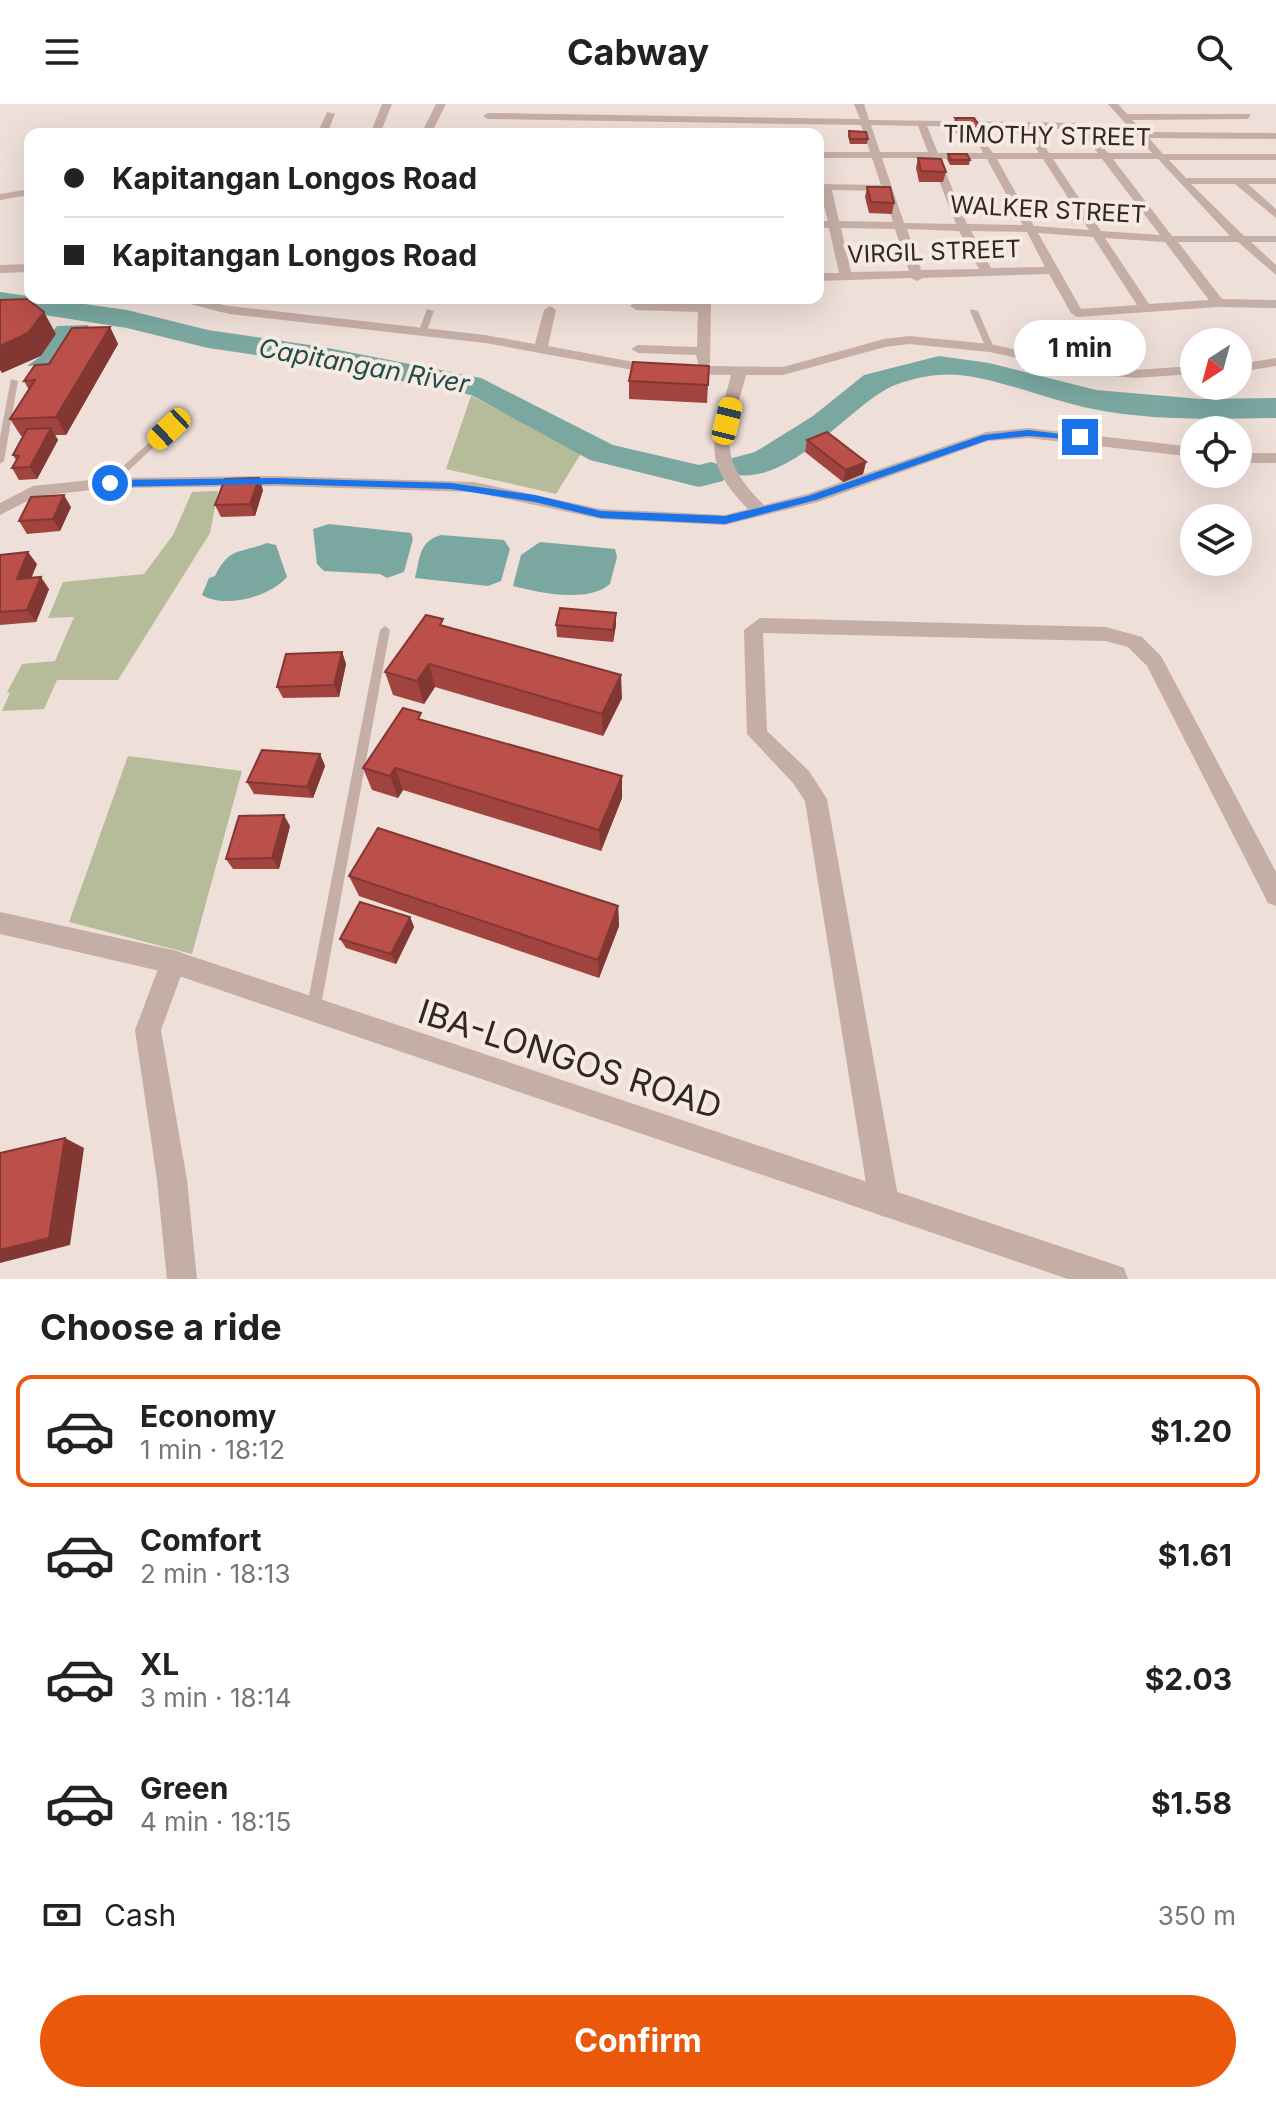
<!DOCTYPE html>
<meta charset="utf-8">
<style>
body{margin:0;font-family:Inter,sans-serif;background:#f2f2f2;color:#222;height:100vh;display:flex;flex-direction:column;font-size:30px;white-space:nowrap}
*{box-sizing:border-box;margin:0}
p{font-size:26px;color:#767676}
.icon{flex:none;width:44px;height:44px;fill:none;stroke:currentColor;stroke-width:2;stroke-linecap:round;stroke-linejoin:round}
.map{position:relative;height:1175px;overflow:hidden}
.side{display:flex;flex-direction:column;background:#fff;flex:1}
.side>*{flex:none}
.top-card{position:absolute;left:24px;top:24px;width:800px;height:176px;border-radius:16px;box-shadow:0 8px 32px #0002;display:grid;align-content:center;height:176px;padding:0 40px;background:#fff}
.needle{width:52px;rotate:216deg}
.fabs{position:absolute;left:1180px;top:224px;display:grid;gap:16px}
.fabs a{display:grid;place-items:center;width:72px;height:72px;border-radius:50%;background:#fff;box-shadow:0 8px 32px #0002;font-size:40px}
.end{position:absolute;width:36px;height:36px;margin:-18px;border:10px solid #1a73e8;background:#fff;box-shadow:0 0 0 4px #fff}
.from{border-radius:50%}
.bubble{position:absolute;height:56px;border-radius:28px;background:#fff;box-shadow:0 8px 32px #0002;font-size:26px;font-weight:700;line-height:56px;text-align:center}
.car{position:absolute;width:24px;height:48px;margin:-24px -12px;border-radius:10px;box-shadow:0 0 6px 2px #0007;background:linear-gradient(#f5c518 24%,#345 0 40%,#f5c518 0 76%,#345 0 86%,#f5c518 0)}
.top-card b{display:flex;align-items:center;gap:28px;height:76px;font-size:30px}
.top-card b+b{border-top:2px solid #e0e0e0}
.top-card i{width:20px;height:20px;background:#222}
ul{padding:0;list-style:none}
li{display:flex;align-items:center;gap:24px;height:112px;margin:0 16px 12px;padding:0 24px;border:4px solid transparent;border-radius:16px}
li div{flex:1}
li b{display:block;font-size:30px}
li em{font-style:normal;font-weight:700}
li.on{border-color:#ea580c}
li>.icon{width:72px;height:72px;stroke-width:1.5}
h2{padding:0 40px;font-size:36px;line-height:96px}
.pay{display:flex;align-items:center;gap:20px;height:88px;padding:0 40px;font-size:30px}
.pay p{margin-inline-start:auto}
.action{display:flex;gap:16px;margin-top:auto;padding:16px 40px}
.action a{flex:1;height:92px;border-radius:48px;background:#ea580c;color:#fff;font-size:32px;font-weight:700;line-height:92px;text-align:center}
header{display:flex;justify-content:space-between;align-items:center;height:104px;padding:0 40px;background:#fff;font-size:36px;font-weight:700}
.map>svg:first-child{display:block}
.green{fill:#b6bb9a}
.water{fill:#7aa8a1}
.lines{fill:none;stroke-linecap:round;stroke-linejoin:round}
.river{fill:#7aa8a1;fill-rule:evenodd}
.service{fill:#c5aea5;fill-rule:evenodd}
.minor{fill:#c5aea5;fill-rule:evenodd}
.tertiary{fill:#c5aea5;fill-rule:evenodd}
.wall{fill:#a1443f}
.shaded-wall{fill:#833733}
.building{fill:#bb4f49;stroke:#833733;stroke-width:2}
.route{fill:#1a73e8}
.labels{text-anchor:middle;stroke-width:8;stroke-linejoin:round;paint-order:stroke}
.far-street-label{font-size:24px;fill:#312726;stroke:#f6eae3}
.far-water-label{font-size:26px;font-style:italic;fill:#1f4e48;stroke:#f6eae3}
.near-street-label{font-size:34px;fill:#312726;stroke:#f6eae3}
</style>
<header><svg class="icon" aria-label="menu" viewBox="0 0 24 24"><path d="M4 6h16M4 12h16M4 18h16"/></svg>Cabway<svg class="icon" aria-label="search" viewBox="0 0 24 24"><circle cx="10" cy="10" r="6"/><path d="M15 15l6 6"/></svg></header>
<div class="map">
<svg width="1276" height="1175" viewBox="0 0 1276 1175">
<rect width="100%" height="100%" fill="#eedfd8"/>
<path class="green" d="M471,292L582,348L556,390L446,365Z
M218,387L210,429L118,576H57L44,605L2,607L10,589L7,588L22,560L55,557L74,513L48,514L63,478L144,470L173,431L192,388Z
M128,652L242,667L192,850L69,818Z"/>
<path class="water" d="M89,221L80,235L52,261L27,262L41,252L55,231L52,228L57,222Z
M329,420L411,429L413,435L404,468L387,474L380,470L324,467L317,460L313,425Z
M441,431L504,436L510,445L501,477L488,482L415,474C420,454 419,437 441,431Z
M540,438L615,445L617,453L610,480C589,499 539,489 513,482L521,451Z
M267,439L276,441L287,473C270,493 224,505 202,491L209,474L215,472C230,442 239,450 267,439Z"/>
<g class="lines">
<path class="river" d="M0,188L127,206L208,226L323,243L481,274L613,341L699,361L711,358L724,362L729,355L755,348L813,312L864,271L939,252L989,259L1096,286L1201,295L1276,294V314C1216,315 1152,317 1093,305C1049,297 980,266 938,271C923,272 898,278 885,286C843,310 784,386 728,369L723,377L699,383L590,356L471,291L323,261L208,244L127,224L0,204Z"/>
<path class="service" d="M427,205L434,207L426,229L419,231L418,229Z
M971,205L978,207L994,244L993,246L986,244L970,207Z
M11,275L18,277L4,357L0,360V333Z
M166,323H169L173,325L113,381H107V377Z
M385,522L390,526L320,907L318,912L313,914L308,912L306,907L380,526Z"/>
<path class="minor" d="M382,0H392L380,30H370Z
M436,0H446L431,30H421Z
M854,0H864L869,16L1082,19L1108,49H1152L1108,0H1118L1127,10H1251L1248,15L1132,16L1144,28L1276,29V35L1149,34L1163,50H1276V56H1169L1186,74H1276V80H1248L1276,105V114L1235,80H1191L1244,132H1276V138H1251L1276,161V171L1238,138H1178L1222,195L1276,196V204L1218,203L1077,213L1071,209L1049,170L923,174L917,177L911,174L818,177V169H839L829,124L818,123V117H828L818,80L881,81L872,54H818V48H870L861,21L488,15L483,12L488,9L860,15ZM871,21L918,22L928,48H880ZM927,22L1023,24L1039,49H993L984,38L979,41L983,49H938ZM1033,24L1079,25L1098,49H1049ZM882,54H930L956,120L904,119ZM940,55H987L1023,121L967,120ZM997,55H1043L1089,126L1034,122ZM1053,55H1102L1160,131L1101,127ZM1113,55H1158L1230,132H1172ZM832,86L883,87L893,118L839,117ZM841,124L895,125L909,167L851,168ZM907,125L959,127L979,165L921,166ZM971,127L1027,128L1045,163L991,164ZM1038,129L1093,133L1137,201L1081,205ZM1105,134L1165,138L1209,196L1149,200Z
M327,8L335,10L327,30H317Z
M30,85V91L0,96V90Z
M30,160V168L0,169V161Z
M166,194H190L229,202L485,231L535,240L544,206L550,202L556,206L548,242L655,262H699L696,251L638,249L631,245L638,241L697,243L698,208L636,206L630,202L636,198L698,200L699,194H711L710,259L707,262L783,263L884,235L909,232L990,240L1089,262L1135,266L1194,262V270L1135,274L1089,270L990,248L909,240L885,243L783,271H746C730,333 713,351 764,401L807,390L986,328L1028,324L1194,343V353L1028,334L988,337L818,398L725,421L601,415L474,388L275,382L110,384L37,392L0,411V399L33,382L110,374L275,372L474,378L601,405L725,411L748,405C697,353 715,334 731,271L655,270L485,239L229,210Z
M1276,254V262L1238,268V260Z
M1238,349H1276V359H1238Z
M760,514L1106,523L1142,533L1161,552L1276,768V802L1268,799L1147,562L1128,543L1106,537L763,529L767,627L809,667L827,695L899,1098L894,1108L884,1113L874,1108L869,1098L805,697L793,679L747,630L744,526Z
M173,846L182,849L186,858L161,926L187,1076L197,1175H167L157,1076L135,926L164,849Z"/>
<path class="tertiary" d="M0,808L173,846L1113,1160L1124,1164L1128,1175H1068L173,870L0,830Z"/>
</g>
<path class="wall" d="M955,14L983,27L981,37H961L953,24Z
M1006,20L1023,24L1022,29H1008L1005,25Z
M849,27L868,35L867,40H850L848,32Z
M948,50L970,56L969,61H950L947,55Z
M918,54L946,68L943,78H919L916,64Z
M867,83L894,99L892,110L869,109L865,93Z
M110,223L118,240L66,331H55L58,336L37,375L19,376L12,364L16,356L13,351L23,332H21L10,315L29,286L24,277Z
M709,262L707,299L629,295V277Z
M807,336L866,358L863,370L843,378L805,348Z
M263,386L255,412L221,413L215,401Z
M71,403L60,427L27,430L19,417Z
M0,451L37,460L31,474L49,485L36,518L0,521Z
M556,521H616L613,538L557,533Z
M445,522L622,594L603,632L435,583L424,600L393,591L385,568Z
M342,548L346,560L339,593L283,594L277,583Z
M423,616L622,672V694L601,747L403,686L398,694L372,686L363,664Z
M320,650L325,662L313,694L254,690L247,678Z
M290,722L279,765H233L226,755Z
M349,772L618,802L619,822L599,874L359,792Z
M410,813L414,823L396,860L346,844L340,835Z"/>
<path class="shaded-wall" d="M44,208L56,230L41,252L2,269L0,266V242Z
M110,223L118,240L66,331L56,313Z
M51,324L58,336L37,375L30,363Z
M866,358L863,370L843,378L846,366Z
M259,374L263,386L255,412L250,400Z
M64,391L71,403L60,427L53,415Z
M28,448L37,460L26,487L17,475Z
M41,473L49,485L36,518L27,506Z
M616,509V521L613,538V526Z
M342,548L346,560L339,593L334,581Z
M429,560L435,583L424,600L417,577Z
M621,571L622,594L603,632L602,610Z
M320,650L325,662L313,694L307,683Z
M395,664L403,686L398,694L390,672Z
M622,672V694L601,747L599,726Z
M284,711L290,722L279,765L272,754Z
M618,802L619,822L599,874L598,856Z
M410,813L414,823L396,860L391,850Z
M65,1034L84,1044L70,1141L0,1159V1146Z"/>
<path class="building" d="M955,14H974L983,27H964Z
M1006,20H1020L1023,24H1009Z
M849,27L866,28L868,35H850Z
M948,50H967L970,56H951Z
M918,54L941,55L946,68L921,67Z
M867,83H890L894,99L871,98Z
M27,195L44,208L28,229L0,242V196Z
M110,223L56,313L10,315L35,276L24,277L35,261L49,260L72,224Z
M633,258L709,262L708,281L629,277Z
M51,324L30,363L12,364L19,352L13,351L27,325Z
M827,328L866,358L846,366L807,336Z
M259,374L250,400L215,401L225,375Z
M64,391L53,415L19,417L31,393Z
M28,448L17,475L41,473L27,506L0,508V451Z
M560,504L616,509L613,526L556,521Z
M426,511L443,515L440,521L621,571L602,610L429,560L417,577L385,568Z
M342,548L334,581L277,583L286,550Z
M403,604L421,609L418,615L622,672L599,726L395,664L390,672L363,664Z
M262,646L320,650L307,683L247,678Z
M284,711L272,754L226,755L239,712Z
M378,724L618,802L598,856L349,772Z
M360,798L410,813L391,850L340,835Z
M65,1034L49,1134L0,1146V1049Z"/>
<path class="route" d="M1028,326L1085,333L1080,336L1028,332L988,336L816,396L725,420L601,414L535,398L451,385L275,380L110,383L105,379L110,376L275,374L451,379L535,391L601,407L725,412L808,392L983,331Z"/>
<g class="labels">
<g class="far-street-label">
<text transform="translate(1047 32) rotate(1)" y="8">TIMOTHY STREET</text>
<text transform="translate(1048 106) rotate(3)" y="8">WALKER STREET</text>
<text transform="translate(934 148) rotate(-2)" y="8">VIRGIL STREET</text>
</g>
<g class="far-water-label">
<text transform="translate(364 262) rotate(10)" y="9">Capitangan River</text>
</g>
<g class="near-street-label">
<text transform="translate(570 955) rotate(18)" y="12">IBA-LONGOS ROAD</text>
</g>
</g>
</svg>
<div class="fabs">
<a><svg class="needle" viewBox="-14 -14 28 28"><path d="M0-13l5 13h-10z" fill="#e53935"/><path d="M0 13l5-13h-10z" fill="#767676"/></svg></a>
<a><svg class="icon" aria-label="locate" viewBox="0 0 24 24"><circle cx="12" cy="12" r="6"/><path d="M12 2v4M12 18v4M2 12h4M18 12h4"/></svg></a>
<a><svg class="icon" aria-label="layers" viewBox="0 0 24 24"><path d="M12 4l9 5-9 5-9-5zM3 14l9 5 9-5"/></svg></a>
</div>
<i class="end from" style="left:110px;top:379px"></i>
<i class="end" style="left:1080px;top:333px"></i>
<div class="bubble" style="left:1014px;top:216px;width:132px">1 min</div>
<i class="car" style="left:727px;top:317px;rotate:14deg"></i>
<i class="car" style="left:169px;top:325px;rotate:227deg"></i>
<div class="top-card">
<b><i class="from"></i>Kapitangan Longos Road</b>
<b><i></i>Kapitangan Longos Road</b>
</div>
</div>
<section class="side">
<h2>Choose a ride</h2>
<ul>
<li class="on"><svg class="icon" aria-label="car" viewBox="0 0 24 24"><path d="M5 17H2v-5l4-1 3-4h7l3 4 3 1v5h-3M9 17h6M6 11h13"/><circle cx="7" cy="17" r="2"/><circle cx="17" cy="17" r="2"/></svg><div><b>Economy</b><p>1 min · 18:12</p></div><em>$1.20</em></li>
<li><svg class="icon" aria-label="car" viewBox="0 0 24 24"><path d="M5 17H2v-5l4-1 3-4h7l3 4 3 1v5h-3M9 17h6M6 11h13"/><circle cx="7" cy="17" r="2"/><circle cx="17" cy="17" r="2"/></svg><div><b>Comfort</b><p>2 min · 18:13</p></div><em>$1.61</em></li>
<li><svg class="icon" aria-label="car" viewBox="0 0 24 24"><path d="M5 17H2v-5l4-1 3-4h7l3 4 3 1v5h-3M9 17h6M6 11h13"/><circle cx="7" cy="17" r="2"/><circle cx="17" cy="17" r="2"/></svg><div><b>XL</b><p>3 min · 18:14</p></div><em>$2.03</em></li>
<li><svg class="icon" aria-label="car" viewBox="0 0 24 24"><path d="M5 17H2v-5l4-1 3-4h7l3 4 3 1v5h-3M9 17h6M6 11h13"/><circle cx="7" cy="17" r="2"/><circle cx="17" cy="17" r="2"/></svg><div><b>Green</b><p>4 min · 18:15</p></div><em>$1.58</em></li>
</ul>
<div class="pay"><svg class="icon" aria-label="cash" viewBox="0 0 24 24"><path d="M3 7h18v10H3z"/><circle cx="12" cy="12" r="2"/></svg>Cash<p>350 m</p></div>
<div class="action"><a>Confirm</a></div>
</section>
